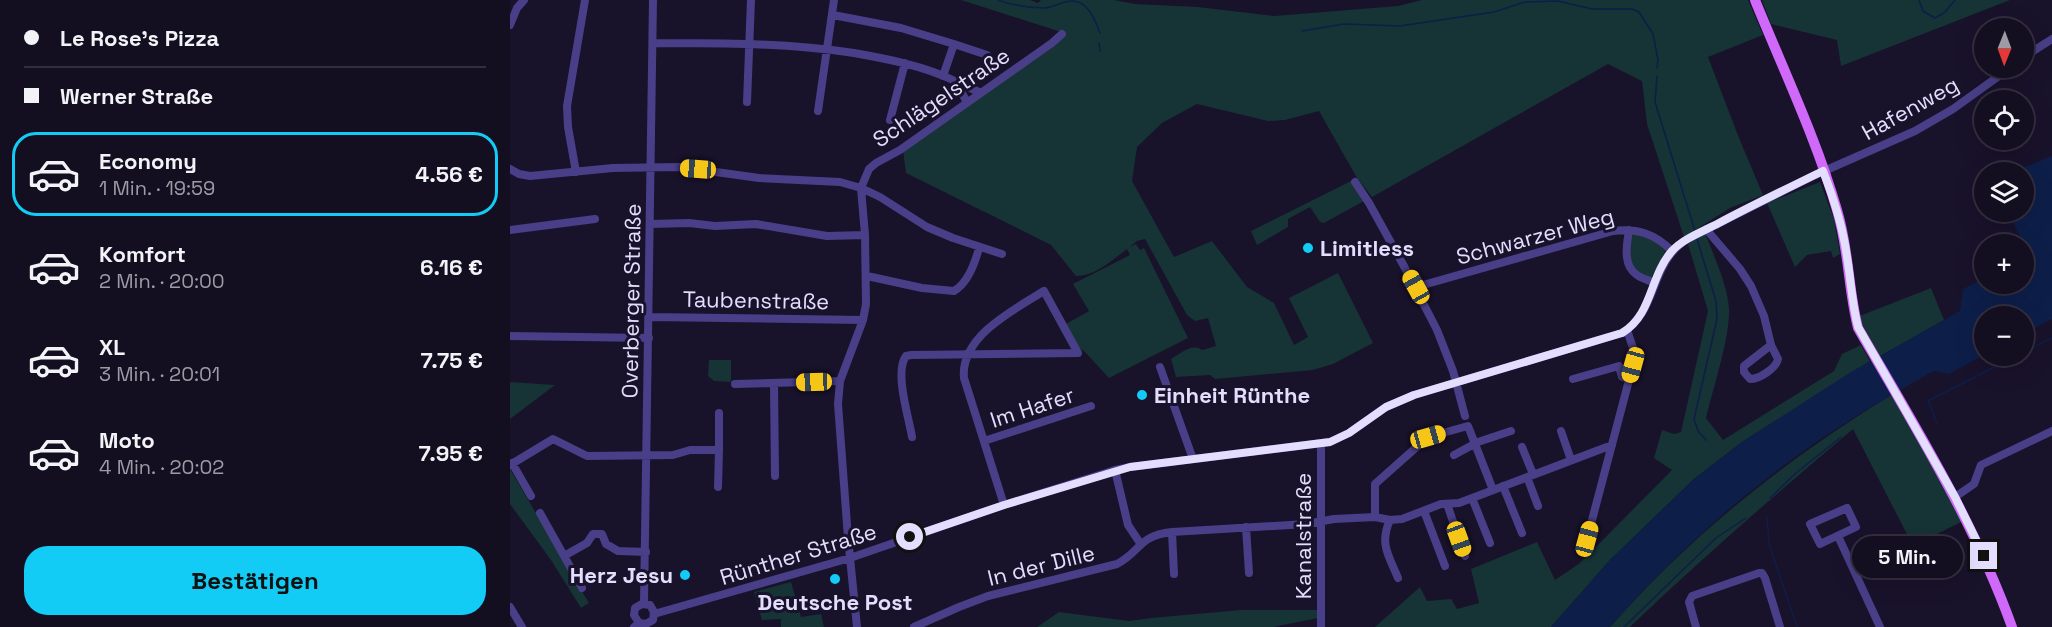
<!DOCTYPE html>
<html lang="de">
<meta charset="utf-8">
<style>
body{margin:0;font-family:"Space Grotesk",sans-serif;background:#201c2d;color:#f1f3f6;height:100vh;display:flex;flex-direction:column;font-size:22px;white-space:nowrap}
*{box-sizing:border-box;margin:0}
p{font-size:20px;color:#9d9ca5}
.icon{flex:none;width:33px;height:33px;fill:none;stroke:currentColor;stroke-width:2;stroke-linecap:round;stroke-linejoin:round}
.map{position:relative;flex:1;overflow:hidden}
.panel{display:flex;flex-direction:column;background:#130e20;width:510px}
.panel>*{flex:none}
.guide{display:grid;align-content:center;height:132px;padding:0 24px;background:#130e20}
.needle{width:39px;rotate:181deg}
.controls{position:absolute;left:1464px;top:18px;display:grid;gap:12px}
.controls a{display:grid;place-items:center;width:60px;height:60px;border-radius:50%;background:#130e20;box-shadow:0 6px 24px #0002,0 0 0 2px #322e3e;font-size:30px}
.end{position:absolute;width:27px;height:27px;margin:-14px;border:8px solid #e4defe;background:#111;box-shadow:0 0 0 3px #111}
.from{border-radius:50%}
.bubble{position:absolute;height:42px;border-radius:21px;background:#130e20;box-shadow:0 6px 24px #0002,0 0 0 2px #322e3e;font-size:20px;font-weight:700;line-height:42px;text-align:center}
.car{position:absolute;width:18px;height:36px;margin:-18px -9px;border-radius:8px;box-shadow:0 0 4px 2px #0007;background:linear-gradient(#f5c518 24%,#345 0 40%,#f5c518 0 76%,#345 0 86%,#f5c518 0)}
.guide b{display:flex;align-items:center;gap:21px;height:57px;font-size:22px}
.guide b+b{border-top:2px solid #322e3e}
.guide i{width:15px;height:15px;background:#f1f3f6}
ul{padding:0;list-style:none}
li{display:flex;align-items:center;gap:18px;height:84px;margin:0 12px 9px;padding:0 12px;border:3px solid transparent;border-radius:24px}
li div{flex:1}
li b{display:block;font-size:22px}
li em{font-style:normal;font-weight:700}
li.selected{border-color:#12ccf6}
li>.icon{width:54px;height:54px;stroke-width:1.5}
.button{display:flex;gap:12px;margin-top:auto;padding:12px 24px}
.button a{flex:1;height:69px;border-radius:24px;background:#12ccf6;color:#111;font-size:24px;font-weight:700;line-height:69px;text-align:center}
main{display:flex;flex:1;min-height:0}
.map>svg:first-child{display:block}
.green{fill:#163335}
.water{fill:#0d1e49}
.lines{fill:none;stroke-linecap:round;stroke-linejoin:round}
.stream{stroke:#0d1e49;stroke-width:1.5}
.minor{stroke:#483f88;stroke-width:8}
.major{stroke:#d069f9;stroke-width:10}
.route{stroke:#e4defe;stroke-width:8}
.poi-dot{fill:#12ccf6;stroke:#19122b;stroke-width:2}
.labels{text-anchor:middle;stroke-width:6;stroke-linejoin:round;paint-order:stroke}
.street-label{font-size:22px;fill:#e4defe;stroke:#19122b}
.poi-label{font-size:22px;font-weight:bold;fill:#e4defe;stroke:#19122b;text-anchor:start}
</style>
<main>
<section class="panel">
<div class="guide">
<b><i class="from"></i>Le Rose's Pizza</b>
<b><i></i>Werner Straße</b>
</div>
<ul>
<li class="selected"><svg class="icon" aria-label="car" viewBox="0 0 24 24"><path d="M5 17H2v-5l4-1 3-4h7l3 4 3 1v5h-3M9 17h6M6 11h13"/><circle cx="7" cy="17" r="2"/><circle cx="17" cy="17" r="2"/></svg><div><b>Economy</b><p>1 Min. · 19:59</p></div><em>4.56 €</em></li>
<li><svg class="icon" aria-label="car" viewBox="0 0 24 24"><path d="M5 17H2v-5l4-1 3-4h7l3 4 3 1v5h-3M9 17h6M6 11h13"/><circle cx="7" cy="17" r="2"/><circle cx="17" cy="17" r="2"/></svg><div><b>Komfort</b><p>2 Min. · 20:00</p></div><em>6.16 €</em></li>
<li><svg class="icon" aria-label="car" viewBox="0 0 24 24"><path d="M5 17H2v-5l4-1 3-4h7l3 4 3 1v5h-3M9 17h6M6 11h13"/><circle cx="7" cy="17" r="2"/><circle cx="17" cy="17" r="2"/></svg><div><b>XL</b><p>3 Min. · 20:01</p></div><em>7.75 €</em></li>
<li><svg class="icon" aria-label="car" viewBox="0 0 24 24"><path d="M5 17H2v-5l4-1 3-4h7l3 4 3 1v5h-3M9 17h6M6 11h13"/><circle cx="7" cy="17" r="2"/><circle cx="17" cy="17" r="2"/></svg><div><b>Moto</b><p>4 Min. · 20:02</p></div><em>7.95 €</em></li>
</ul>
<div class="button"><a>Bestätigen</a></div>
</section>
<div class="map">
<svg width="1542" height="627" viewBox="0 0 1542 627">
<rect width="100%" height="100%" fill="#19122b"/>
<path class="green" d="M451,0H520L528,3L531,0H604L625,4L688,7L764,16L888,6L912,0H1238L1253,35L1198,57L1229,138L1253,195L1220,208L1174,237L1137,124L1132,81L1098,64L862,197L847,178L809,111L775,120L758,121L687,104L652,123L627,147L622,181L664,257L702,241L737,287L764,303L784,345L798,337L779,298L828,273L863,343L823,364L803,370L705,379L700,375L666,377L661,359C672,353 681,343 692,350L706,346L698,318L685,321L677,315L635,239L627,241L620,247L626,244L630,250L634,248L678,338L599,378L574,351L569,348L556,324L579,311L563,284L620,255L617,249C602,260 586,276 566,276L541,245L396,173L393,150L546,45L551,32Z
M1252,0H1500L1331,66L1327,40L1261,24Z
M841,181L854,201L814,223L810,222L800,207L778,219V227L747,245L741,231Z
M1310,182L1324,219L1330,254L1323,258L1321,251L1297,255L1285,267L1257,203Z
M1195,233C1203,254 1218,286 1219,309C1220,339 1203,388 1196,418L1213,440L1324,371L1332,354L1351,345L1360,361L1232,442L1184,479L1100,560L1041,627H865L910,587L917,601L941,599L947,609L969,603L961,569L1027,542L1045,580L1070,563L1162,470L1144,458L1152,430L1164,434L1171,432L1198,311L1178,244Z
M1125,234L1146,241L1156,250L1141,278L1127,272L1117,253L1120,237Z
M1421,288L1434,320L1367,358L1347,317Z
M199,360H221V382L204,381L198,376Z
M0,382L45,385L0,419Z
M1388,391L1453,521L1403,546L1343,429C1267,493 1192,558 1120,627H1100C1185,531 1279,457 1388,391Z
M0,469L79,603L71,608L41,560L0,504Z
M281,582L291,617L311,614L314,627H271V619L252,620L244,592Z
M731,610H808V618L763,627H527L549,612L619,621L641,618Z"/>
<path class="water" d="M1542,156V319L1514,334V316H1474V355L1439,374L1424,371C1367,403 1310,436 1259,477C1201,521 1148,573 1100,627H1041L1100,560L1184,479L1232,442L1341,372L1450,311L1453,289L1474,278V284H1514V258L1520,254L1497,212H1514V172H1502Z"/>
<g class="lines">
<path class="stream" d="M488,0C502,5 519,8 534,8C543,8 552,1 561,1C578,0 585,20 590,33
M1409,0L1413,11L1425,18L1434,13L1445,0
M792,31L834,24L890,26L984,12L1015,2L1048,1L1082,9H1122L1129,12L1143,34L1148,60L1147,68
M589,43L590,51
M1147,76L1145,102L1185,231
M1187,239L1206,301L1207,319L1184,419L1188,431L1196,440
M1514,352L1542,338
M1427,423L1418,401L1506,356
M1260,498L1286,473L1331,437
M1257,517L1259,544L1287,627
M1114,627L1206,538L1236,518"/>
<path class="minor" d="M323,15L391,28L444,44L433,76
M0,25L7,8L14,0
M143,43C211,43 277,43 344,53C378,59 414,66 445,81
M444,44L477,55
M1514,57L1542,39
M237,102L241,0
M457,102L445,81L471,93
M308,111L324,0
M380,120L395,63
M0,169L9,174L20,176L103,168L170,167L249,178L330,182L351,188L370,197L417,227L443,238L492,254
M66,172L58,127L57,106L75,0
M845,182L859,203L895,268L927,330L943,371L955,416
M140,224L179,223L205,226L246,224L317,236L355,235
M1196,229L1230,269L1241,286L1254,316L1261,345L1268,359C1266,368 1250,379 1240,379L1234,372V366L1261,345
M0,230L85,219
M1119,230C1117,244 1112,265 1127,275C1132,279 1139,280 1145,283
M357,276L412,288L444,291C458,283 465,263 469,248
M906,287L1103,231C1128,228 1145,234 1162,251
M139,317L353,320
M0,336L139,338
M650,367L683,459
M1063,379L1109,366L1112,377L1119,379
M264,383L265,476
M225,384L330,381
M1051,431L1061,460
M402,437C399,418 384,372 396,356L401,355L568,353L534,291C503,310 450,337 454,378L494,505
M474,441L581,406
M1012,447L1023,474
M209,450V413
M944,455L968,442L1001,431
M2,463L21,496
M0,465L43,439L77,456L163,455L180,450H209L208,487
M605,470L618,525L630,543
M1017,477L1028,506
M993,486L1012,533
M1445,497L1464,484L1471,465L1542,431
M962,498L980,543
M937,504L955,556
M1337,508L1346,527L1310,544L1300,524Z
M914,511L935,566
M30,513L72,588
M865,517V484L918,437L958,426L983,490
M880,520C869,544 879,556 888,578
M736,527L739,573
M662,532L664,574
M1328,536L1370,627
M1077,539L1123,365L1124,351L1117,330
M54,556L77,543L83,534H92L96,544L108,551L136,552
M134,603L143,0
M0,607L12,627
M144,614L340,558L494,505L605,470L620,467L820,442L839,433L876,407L904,395L1112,333C1148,311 1139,267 1174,241L1305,175L1405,131L1443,109L1500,68
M124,627L129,623L136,624L143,620L144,612L140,605L132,604L125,608L124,615L129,623
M347,627L338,538L328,404L330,381L353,320L356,304L355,235L351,188L359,169L366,163L390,150L542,43L552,34
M404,627L449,607L478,596L607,564C632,551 627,536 662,532L796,524L824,519L865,517L880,520L892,519L931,504L949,503L1102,445
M811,627V444
M1186,627L1179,602L1182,596L1249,573H1252L1255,578L1270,627"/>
<path class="major" d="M1245,0C1273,69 1306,138 1327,210C1339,249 1338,289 1348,328C1404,425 1464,521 1502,627"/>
</g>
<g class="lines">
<path class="route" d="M400,537L494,505L620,467L820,442L839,433L876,407L904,395L1112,333C1143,314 1139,277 1162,251C1174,238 1194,231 1209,223C1243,205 1278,188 1313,171C1324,199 1333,227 1337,257C1341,281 1342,304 1348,327L1445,497L1474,556"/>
</g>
<g class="poi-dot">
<circle cx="798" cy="248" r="6"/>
<circle cx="632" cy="395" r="6"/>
<circle cx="175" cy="575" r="6"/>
<circle cx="325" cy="579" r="6"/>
</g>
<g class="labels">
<g class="street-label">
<text transform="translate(431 97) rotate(-34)" y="8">Schlägelstraße</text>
<text transform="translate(1400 108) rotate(-29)" y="8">Hafenweg</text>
<text transform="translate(1025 236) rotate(-15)" y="8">Schwarzer Weg</text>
<text transform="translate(246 300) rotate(1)" y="8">Taubenstraße</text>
<text transform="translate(121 301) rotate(-89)" y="8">Overberger Straße</text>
<text transform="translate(522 407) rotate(-18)" y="8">Im Hafer</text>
<text transform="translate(793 536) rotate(-90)" y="8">Kanalstraße</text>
<text transform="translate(288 554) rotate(-17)" y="8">Rünther Straße</text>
<text transform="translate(531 565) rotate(-14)" y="8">In der Dille</text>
</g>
<g class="poi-label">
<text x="810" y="256">Limitless</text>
<text x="644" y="403">Einheit Rünthe</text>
<text x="163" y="583" text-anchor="end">Herz Jesu</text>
<text x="325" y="610" text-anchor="middle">Deutsche Post</text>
</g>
</g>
</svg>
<div class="controls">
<a><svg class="needle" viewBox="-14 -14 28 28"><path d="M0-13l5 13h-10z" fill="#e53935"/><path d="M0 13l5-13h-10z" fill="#9d9ca5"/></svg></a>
<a><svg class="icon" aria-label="locate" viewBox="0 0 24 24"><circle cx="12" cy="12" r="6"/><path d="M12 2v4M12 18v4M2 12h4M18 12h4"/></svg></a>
<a><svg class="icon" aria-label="layers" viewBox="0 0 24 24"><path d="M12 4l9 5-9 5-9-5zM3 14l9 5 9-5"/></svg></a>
<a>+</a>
<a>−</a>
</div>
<i class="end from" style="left:400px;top:537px"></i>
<i class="end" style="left:1474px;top:556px"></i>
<div class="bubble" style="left:1342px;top:536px;width:111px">5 Min.</div>
<i class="car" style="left:188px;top:169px;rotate:274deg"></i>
<i class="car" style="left:906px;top:287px;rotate:331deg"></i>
<i class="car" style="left:1123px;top:365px;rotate:195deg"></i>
<i class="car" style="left:304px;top:382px;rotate:268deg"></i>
<i class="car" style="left:918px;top:437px;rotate:74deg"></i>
<i class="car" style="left:949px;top:539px;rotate:160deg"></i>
<i class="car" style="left:1077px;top:539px;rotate:15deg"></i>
</div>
</main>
